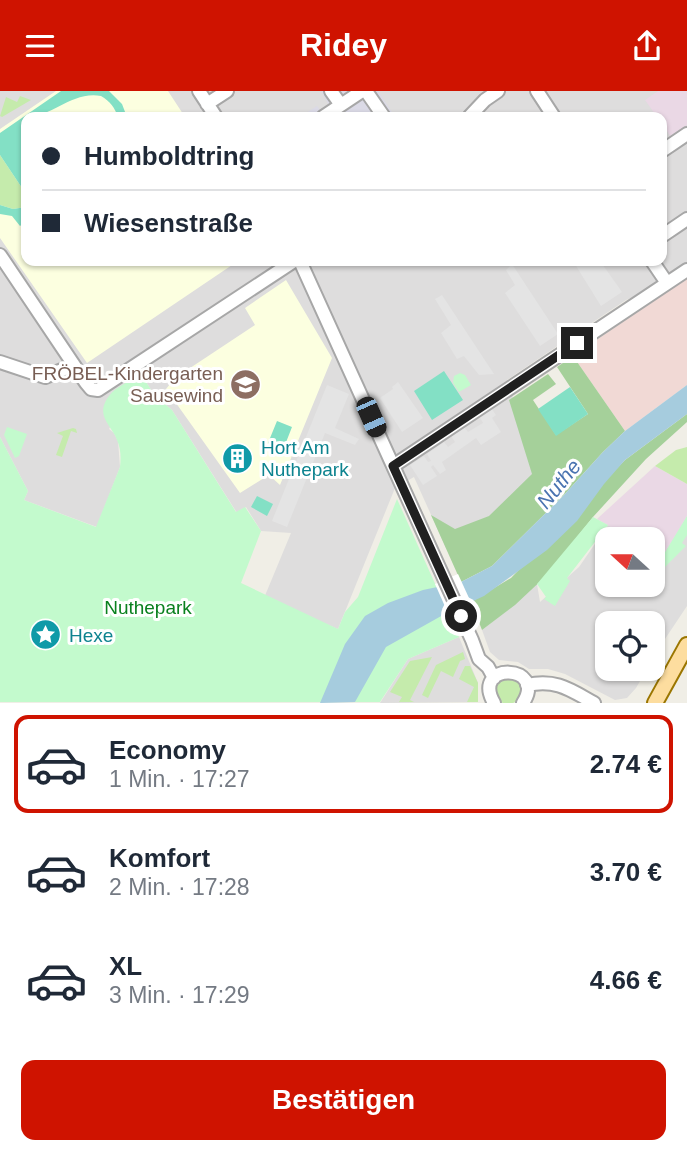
<!DOCTYPE html>
<html lang="de">
<meta charset="utf-8">
<style>
body{margin:0;font-family:Helvetica,sans-serif;background:#f6f6f7;color:#1f2937;height:100vh;display:flex;flex-direction:column;font-size:26px;white-space:nowrap}
*{box-sizing:border-box;margin:0}
p{font-size:23px;color:#747a83}
.icon{flex:none;width:38px;height:38px;fill:none;stroke:currentColor;stroke-width:2;stroke-linecap:round;stroke-linejoin:round}
.map{position:relative;height:612px;overflow:hidden}
.drawer{display:flex;flex-direction:column;background:#fff;flex:1}
.drawer>*{flex:none}
.banner{position:absolute;left:21px;top:21px;width:646px;height:154px;border-radius:14px;box-shadow:0 2px 5px #0004;display:grid;align-content:center;height:154px;padding:0 21px;background:#fff}
.needle{width:46px;rotate:291deg}
.buttons{position:absolute;left:595px;top:436px;display:grid;gap:14px}
.buttons a{display:grid;place-items:center;width:70px;height:70px;border-radius:14px;background:#fff;box-shadow:0 2px 5px #0004;font-size:35px}
.end{position:absolute;width:32px;height:32px;margin:-16px;border:9px solid #202020;background:#fff;box-shadow:0 0 0 4px #fff}
.from{border-radius:50%}
.car{position:absolute;width:21px;height:42px;margin:-21px -10px;border-radius:9px;box-shadow:0 0 5px 2px #0007;background:linear-gradient(#222 24%,#8ab4d8 0 40%,#222 0 76%,#8ab4d8 0 86%,#222 0)}
.banner b{display:flex;align-items:center;gap:24px;height:66px;font-size:26px}
.banner b+b{border-top:2px solid #e0e1e3}
.banner i{width:18px;height:18px;background:#1f2937}
ul{padding:12px 0 0;list-style:none}
li{display:flex;align-items:center;gap:21px;height:98px;margin:0 14px 10px;padding:0 7px;border:4px solid transparent;border-radius:14px}
li div{flex:1}
li b{display:block;font-size:26px}
li em{font-style:normal;font-weight:800}
li.current{border-color:#cf1300}
li>.icon{width:63px;height:63px;stroke-width:1.5}
.action{display:flex;gap:14px;margin-top:auto;padding:14px 21px}
.action a{flex:1;height:80px;border-radius:14px;background:#cf1300;color:#fff;font-size:28px;font-weight:800;line-height:80px;text-align:center}
header{display:flex;justify-content:space-between;align-items:center;height:91px;padding:0 21px;background:#cf1300;color:#fff;font-size:32px;font-weight:800}
.map>svg:first-child{display:block}
.residential{fill:#dedddd;fill-rule:evenodd}
.commercial{fill:#f1d9d5}
.industrial{fill:#ead8e5}
.education{fill:#fcffe0}
.grass{fill:#c5ebac}
.forest{fill:#a5d09a}
.park{fill:#c3facd}
.pitch{fill:#83e0c5}
.parking{fill:#e4e4e4}
.plaza{fill:#dbdae6}
.water{fill:#a6ccde}
.pier{fill:#fff}
.lines{fill:none;stroke-linecap:round;stroke-linejoin:round}
.minor-casing{stroke:#a7a7a7;stroke-width:16}
.major-casing{stroke:#9b7600;stroke-width:18}
.minor{stroke:#fff;stroke-width:12}
.major{stroke:#fddd9f;stroke-width:14}
.route{stroke:#202020;stroke-width:9}
.labels{text-anchor:middle;stroke-width:6;stroke-linejoin:round;paint-order:stroke}
.education-label{font-size:19px;fill:#785e54;stroke:#fff;text-anchor:end}
.culture-label{font-size:19px;fill:#0d838f;stroke:#fff;text-anchor:start}
.park-label{font-size:19px;fill:#0a811f;stroke:#fff}
.water-label{font-size:21px;font-style:italic;fill:#4a74b1;stroke:#fff}
</style>
<header><svg class="icon" aria-label="menu" viewBox="0 0 24 24"><path d="M4 6h16M4 12h16M4 18h16"/></svg>Ridey<svg class="icon" aria-label="share" viewBox="0 0 24 24"><path d="M12 15V3M7 8l5-5 5 5M5 13v7h14v-7"/></svg></header>
<div class="map">
<svg width="687" height="612" viewBox="0 0 687 612">
<rect width="100%" height="100%" fill="#f0eee6"/>
<path class="residential" d="M0,0H687V179L667,192L626,209L507,289L541,389L446,457L414,386L395,397L338,538L264,507L291,442L261,440L246,416L237,422L172,319L155,305L141,283L109,338L114,342L118,350L120,376L97,436L24,409L28,400L0,346ZM26,26H662V170H26Z
M687,425V515L653,566V532H607V578H647L636,597L627,607L615,609L565,583L548,578H529L518,571L499,569L490,561L482,539L514,514L537,493L540,511L579,476L608,434L632,448H607V494H653V459L664,465Z
M459,546L478,592V611L380,612L408,568Z"/>
<path class="commercial" d="M687,187V294L625,340L573,265Z"/>
<path class="industrial" d="M658,0H687V34L670,45L662,32V26H657L645,9Z
M655,375L687,393V425L664,465L653,459V448H632L597,428Z"/>
<path class="education" d="M56,0H168L185,26H26V170H238L87,272L0,147V38Z
M286,189L332,267L280,394L269,384L240,402L166,298L175,287L255,234L245,217Z"/>
<path class="grass" d="M20,5L31,9L2,26L0,25L6,6L17,11Z
M0,64L26,103V116L13,118L0,114Z
M73,337L76,338L77,342L71,340L62,366L56,364L63,345L57,342Z
M687,356V393L655,375L676,359Z
M463,561L465,568L460,570L453,586L441,580L428,607L422,604L436,574Z
M432,566L410,609L414,611H399L402,606L390,601L410,570Z
M465,575H470L478,592V611H467L474,596L459,588Z
M495 600a13 13 0 1 1 26 0a13 13 0 1 1-26 0Z"/>
<path class="forest" d="M573,265L625,340L603,361L564,404L492,475L461,491L431,424L455,438L489,425L532,383L509,309L548,283L556,293L533,309L556,344L588,323L557,276Z
M687,323V331L646,368L593,426L546,485L515,514L482,539L471,511L511,487L625,369Z"/>
<path class="park" d="M460,282L465,284L471,294L459,301L453,292L454,285Z
M141,283L155,305L172,319L236,421L245,416L261,440L241,492L338,538L345,521L358,506L397,408L459,546L408,568L380,611H0V346L28,400L24,409L96,436L120,376C121,367 121,358 117,349C112,334 94,325 109,305C115,296 132,289 141,283Z
M7,336L27,343L19,365L15,367L4,344Z
M687,425V444L682,452L686,455L661,480L656,476Z
M593,426L608,434L567,487L570,490L555,515L544,508L546,506L537,493Z"/>
<path class="pitch" d="M61,0H109L122,13L127,26H118C115,17 110,10 101,5C71,0 54,26 26,26V103L0,64V42Z
M0,114L13,118L26,116V130L20,135L12,125L0,123Z
M444,280L463,309L432,329L414,300Z
M570,296L588,323L556,345L538,318Z
M277,330L292,336L283,359L268,352Z
M257,405L273,413L267,425L251,416Z"/>
<path class="parking" d="M573,170H600L622,201L601,215Z
M512,173L558,243L540,255L505,202L515,194L506,179Z
M442,204L494,283L479,284L464,265L457,268L441,242L451,234L435,208Z
M398,291L423,327L402,341L380,307L393,298L392,296Z
M327,294L349,303L335,337L359,348L355,354L325,342L287,436L272,430Z
M491,317L496,324L492,327L501,341L481,354L476,347L442,371L446,379L440,383L433,374L431,376L437,385L423,394L410,374L424,365L428,371L431,370L427,363L444,351L448,356L455,351L451,345L464,336L468,341L483,332L479,325Z"/>
<path class="plaza" d="M321,0H378L395,26H369L365,21L357,26H305L303,24L317,15L320,19L329,14Z"/>
<path class="water" d="M687,294V323L625,369L604,393L577,430L547,459L484,505L443,524L386,556L355,611L320,612L345,553L365,525L388,512L423,499L461,491L492,475L564,404L603,361L625,340Z"/>
<path class="pier" d="M458,483L474,518L451,529L435,493Z"/>
<g class="lines">
<defs>
<path id="minor" d="M199,0L216,26
M331,0L341,14
M366,0L384,26
M537,0L554,26
M207,13L227,0
M323,26L362,0
M469,26L485,9L498,0
M662,60L687,43
M662,145L687,128
M0,164L86,292L91,298L98,299L294,170
M300,170L472,549L479,568L488,576L494,587
M652,170L667,192
M0,271L45,286L74,274
M393,375L687,179
M527,594C556,588 569,598 594,612
M494,612C470,570 548,573 523,612"/>
<path id="major" d="M655,612L687,554"/>
</defs>
<use href="#minor" class="minor-casing"/>
<use href="#major" class="major-casing"/>
<use href="#minor" class="minor"/>
<use href="#major" class="major"/>
</g>
<g class="lines">
<path class="route" d="M461,525L393,375L577,252"/>
</g>
<defs>
<symbol id="school-disc" viewBox="-11 -11 22 22"><circle r="9.5" fill="#8d6e63" stroke="#fff"/><path d="M0-5L7-2L0 1L-7-2ZM-4 1L0 2.5L4 1V4Q0 6-4 4Z" fill="#fff"/></symbol>
<symbol id="building-disc" viewBox="-11 -11 22 22"><circle r="9.5" fill="#0f9aa8" stroke="#fff"/><path d="M-4-6H4V6H1V3H-1V6H-4ZM-2.5-4.3h1.7v1.8h-1.7ZM.8-4.3h1.7v1.8H.8ZM-2.5-1h1.7V.8h-1.7ZM.8-1h1.7V.8H.8Z" fill="#fff"/></symbol>
<symbol id="sight-disc" viewBox="-11 -11 22 22"><circle r="9.5" fill="#0f9aa8" stroke="#fff"/><path d="M0-6L1.8-2.2L6-1.7L2.9 1.2L3.7 5.4L0 3.3L-3.7 5.4L-2.9 1.2L-6-1.7L-1.8-2.2Z" fill="#fff"/></symbol>
</defs>
<g fill-rule="evenodd">
<use href="#school-disc" x="228" y="276" width="35" height="35"/>
<use href="#building-disc" x="220" y="350" width="35" height="35"/>
<use href="#sight-disc" x="28" y="526" width="35" height="35"/>
</g>
<g class="labels">
<g class="education-label">
<text x="223" y="289">FRÖBEL-Kindergarten<tspan x="223" dy="22">Sausewind</tspan></text>
</g>
<g class="culture-label">
<text x="261" y="363">Hort Am<tspan x="261" dy="22">Nuthepark</tspan></text>
<text x="69" y="551">Hexe</text>
</g>
<g class="park-label">
<text x="148" y="523">Nuthepark</text>
</g>
<g class="water-label">
<text transform="translate(559 393) rotate(-51)" y="7">Nuthe</text>
</g>
</g>
</svg>
<div class="buttons">
<a><svg class="needle" viewBox="-14 -14 28 28"><path d="M0-13l5 13h-10z" fill="#e53935"/><path d="M0 13l5-13h-10z" fill="#747a83"/></svg></a>
<a><svg class="icon" aria-label="locate" viewBox="0 0 24 24"><circle cx="12" cy="12" r="6"/><path d="M12 2v4M12 18v4M2 12h4M18 12h4"/></svg></a>
</div>
<i class="end from" style="left:461px;top:525px"></i>
<i class="end" style="left:577px;top:252px"></i>
<i class="car" style="left:371px;top:326px;rotate:156deg"></i>
<div class="banner">
<b><i class="from"></i>Humboldtring</b>
<b><i></i>Wiesenstraße</b>
</div>
</div>
<section class="drawer">
<ul>
<li class="current"><svg class="icon" aria-label="car" viewBox="0 0 24 24"><path d="M5 17H2v-5l4-1 3-4h7l3 4 3 1v5h-3M9 17h6M6 11h13"/><circle cx="7" cy="17" r="2"/><circle cx="17" cy="17" r="2"/></svg><div><b>Economy</b><p>1 Min. · 17:27</p></div><em>2.74 €</em></li>
<li><svg class="icon" aria-label="car" viewBox="0 0 24 24"><path d="M5 17H2v-5l4-1 3-4h7l3 4 3 1v5h-3M9 17h6M6 11h13"/><circle cx="7" cy="17" r="2"/><circle cx="17" cy="17" r="2"/></svg><div><b>Komfort</b><p>2 Min. · 17:28</p></div><em>3.70 €</em></li>
<li><svg class="icon" aria-label="car" viewBox="0 0 24 24"><path d="M5 17H2v-5l4-1 3-4h7l3 4 3 1v5h-3M9 17h6M6 11h13"/><circle cx="7" cy="17" r="2"/><circle cx="17" cy="17" r="2"/></svg><div><b>XL</b><p>3 Min. · 17:29</p></div><em>4.66 €</em></li>
</ul>
<div class="action"><a>Bestätigen</a></div>
</section>
